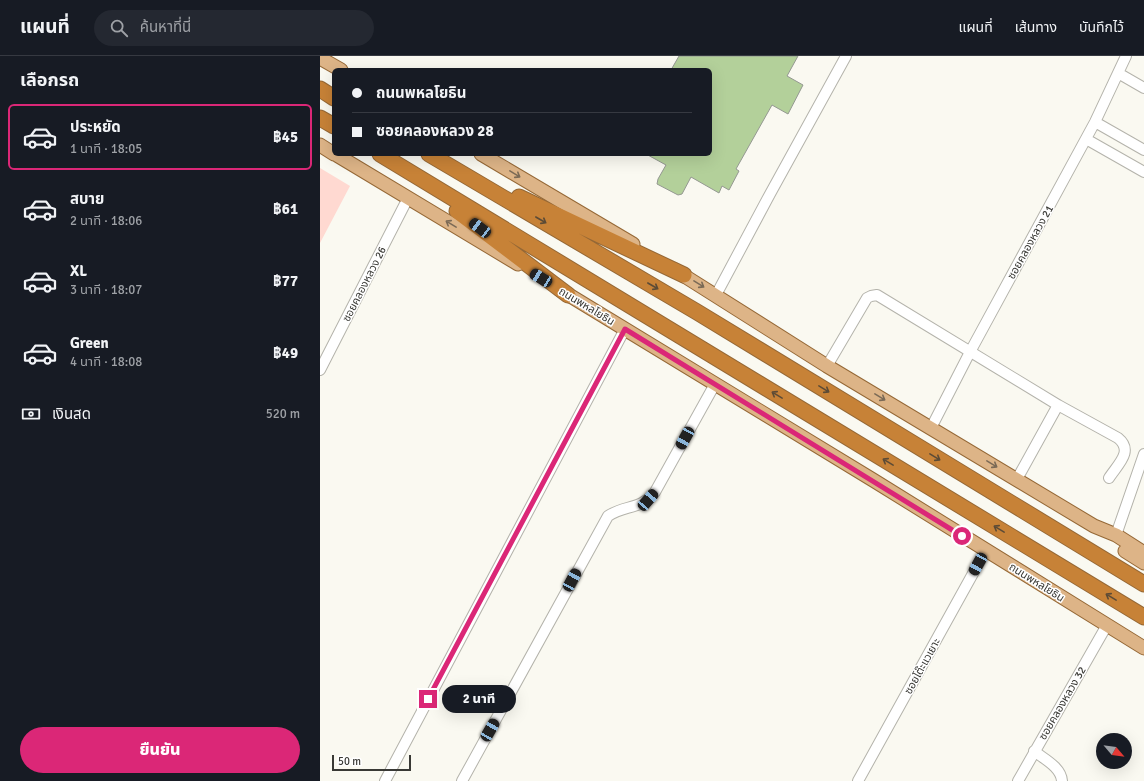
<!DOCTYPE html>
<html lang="th">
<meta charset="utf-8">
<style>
body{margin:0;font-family:Signika,"Noto Sans Thai",sans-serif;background:#242831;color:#f1f3f6;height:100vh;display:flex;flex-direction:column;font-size:15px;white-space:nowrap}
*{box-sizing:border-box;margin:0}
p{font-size:13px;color:#9ea1a6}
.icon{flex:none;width:22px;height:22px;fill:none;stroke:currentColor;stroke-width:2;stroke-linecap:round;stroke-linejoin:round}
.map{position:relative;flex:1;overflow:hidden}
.details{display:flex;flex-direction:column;background:#171b24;width:320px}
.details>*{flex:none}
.guide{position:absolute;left:12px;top:12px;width:380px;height:88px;border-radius:6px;box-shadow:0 4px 16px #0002;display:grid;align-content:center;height:88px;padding:0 20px;background:#171b24}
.needle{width:26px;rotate:119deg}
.tools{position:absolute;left:776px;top:677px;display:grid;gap:8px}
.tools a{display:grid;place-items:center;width:36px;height:36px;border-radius:50%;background:#171b24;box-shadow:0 4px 16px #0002;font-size:20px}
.scale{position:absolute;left:12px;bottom:10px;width:79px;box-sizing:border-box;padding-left:4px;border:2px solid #393935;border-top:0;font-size:11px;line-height:14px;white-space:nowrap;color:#393935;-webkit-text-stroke:3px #fff;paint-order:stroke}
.end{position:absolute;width:18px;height:18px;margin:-9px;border:5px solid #db2777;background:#fff;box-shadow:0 0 0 2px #fff}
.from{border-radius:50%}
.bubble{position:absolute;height:28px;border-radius:14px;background:#171b24;box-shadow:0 4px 16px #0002;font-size:13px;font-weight:800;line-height:28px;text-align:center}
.car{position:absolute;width:12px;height:24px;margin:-12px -6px;border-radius:5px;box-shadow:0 0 3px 1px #0007;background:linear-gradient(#222 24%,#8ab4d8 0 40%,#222 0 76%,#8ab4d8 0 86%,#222 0)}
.guide b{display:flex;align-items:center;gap:14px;height:38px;font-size:15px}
.guide b+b{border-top:1px solid #363941}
.guide i{width:10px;height:10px;background:#f1f3f6}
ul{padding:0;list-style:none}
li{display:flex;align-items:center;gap:12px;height:66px;margin:0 8px 6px;padding:0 12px;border:2px solid transparent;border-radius:6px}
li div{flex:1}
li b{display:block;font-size:15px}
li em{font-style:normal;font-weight:800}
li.active{border-color:#db2777}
li>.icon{width:36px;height:36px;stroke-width:1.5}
h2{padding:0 20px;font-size:18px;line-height:48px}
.pay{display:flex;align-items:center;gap:10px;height:44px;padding:0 20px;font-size:15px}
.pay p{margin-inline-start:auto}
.action{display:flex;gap:8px;margin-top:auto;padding:8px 20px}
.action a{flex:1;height:46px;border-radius:24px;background:#db2777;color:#fff;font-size:16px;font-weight:800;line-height:46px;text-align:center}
header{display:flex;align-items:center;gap:24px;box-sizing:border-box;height:56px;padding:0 20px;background:#171b24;border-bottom:1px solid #363941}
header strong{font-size:19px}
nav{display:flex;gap:22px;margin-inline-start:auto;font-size:14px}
.search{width:280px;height:36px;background:#242831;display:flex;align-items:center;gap:10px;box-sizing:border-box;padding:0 14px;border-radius:22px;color:#9ea1a6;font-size:15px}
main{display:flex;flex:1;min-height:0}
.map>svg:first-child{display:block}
.green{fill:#ffd9d1}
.building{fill:#b3d09a;stroke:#949891}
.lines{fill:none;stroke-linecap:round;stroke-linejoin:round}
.minor-casing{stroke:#b4b3ab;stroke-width:12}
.major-casing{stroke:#956836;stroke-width:15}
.highway-casing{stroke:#956836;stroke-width:17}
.minor{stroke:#fff;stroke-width:10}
.major{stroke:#ddb487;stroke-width:13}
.highway{stroke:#c78237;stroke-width:15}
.oneway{stroke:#7b6a56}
.oneway2{stroke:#5c4b36}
.route{stroke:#db2777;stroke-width:5}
.labels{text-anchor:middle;stroke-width:3;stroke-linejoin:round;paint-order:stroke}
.street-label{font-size:11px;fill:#393935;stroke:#fff}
</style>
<header>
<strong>แผนที่</strong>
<div class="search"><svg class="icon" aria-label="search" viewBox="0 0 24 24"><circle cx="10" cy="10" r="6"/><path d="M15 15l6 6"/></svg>ค้นหาที่นี่</div>
<nav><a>แผนที่</a><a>เส้นทาง</a><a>บันทึกไว้</a></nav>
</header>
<main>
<section class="details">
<h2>เลือกรถ</h2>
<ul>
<li class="active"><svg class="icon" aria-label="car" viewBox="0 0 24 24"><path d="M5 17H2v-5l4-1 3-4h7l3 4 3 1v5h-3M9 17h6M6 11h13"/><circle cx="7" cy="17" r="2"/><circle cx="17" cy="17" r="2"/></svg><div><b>ประหยัด</b><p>1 นาที · 18:05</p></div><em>฿45</em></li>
<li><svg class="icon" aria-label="car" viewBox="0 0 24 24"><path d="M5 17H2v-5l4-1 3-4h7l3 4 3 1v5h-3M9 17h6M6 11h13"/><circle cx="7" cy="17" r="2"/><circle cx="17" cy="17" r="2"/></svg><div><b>สบาย</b><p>2 นาที · 18:06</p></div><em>฿61</em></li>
<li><svg class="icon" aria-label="car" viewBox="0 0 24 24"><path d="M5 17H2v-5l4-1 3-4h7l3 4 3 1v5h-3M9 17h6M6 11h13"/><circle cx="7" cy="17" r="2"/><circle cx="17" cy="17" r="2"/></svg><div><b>XL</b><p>3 นาที · 18:07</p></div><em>฿77</em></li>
<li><svg class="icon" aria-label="car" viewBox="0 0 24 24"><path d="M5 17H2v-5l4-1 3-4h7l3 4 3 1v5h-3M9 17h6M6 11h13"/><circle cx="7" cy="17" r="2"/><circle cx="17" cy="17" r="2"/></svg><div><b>Green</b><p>4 นาที · 18:08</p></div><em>฿49</em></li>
</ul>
<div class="pay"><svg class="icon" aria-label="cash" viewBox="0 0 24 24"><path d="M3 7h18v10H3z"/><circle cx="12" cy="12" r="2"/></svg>เงินสด<p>520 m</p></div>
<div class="action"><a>ยืนยัน</a></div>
</section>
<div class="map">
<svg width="824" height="725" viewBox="0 0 824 725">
<rect width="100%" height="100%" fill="#faf9f1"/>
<path class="green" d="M0,112L30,130L0,187Z"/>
<path class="building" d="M359,0H478L467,20L483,29L468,58L452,49L416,113L419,115L409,134L402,130L399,137L371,121L362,138L358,139L337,128L338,123L346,109L326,98H390V14H351Z"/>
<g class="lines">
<defs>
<path id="minor" d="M798,17L824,32
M775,66L824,94
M766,83L824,116
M396,239L450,138L526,0
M507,310L547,242L551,240L557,239L738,349L697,423
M0,314L88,142
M738,349L798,382C814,395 798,408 789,422
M611,372L650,296L775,66L806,0
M796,479L824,398
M714,695C724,703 741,711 742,725
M65,725L305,273
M142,725L288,460C306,448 319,455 335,436L395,328
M538,725L666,494
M698,725L787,569"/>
<path id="major" d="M0,2L21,14
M0,89L14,98
M15,98L198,208
M161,98L313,188
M355,214L507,310L774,470L796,479L824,497
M239,233L553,424L824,592
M805,495L824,507"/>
<path id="highway" d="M0,33L14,42
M0,62L14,70
M60,98L824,561
M109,98L377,256L824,528
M199,141L364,219
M137,155L248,239"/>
</defs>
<use href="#minor" class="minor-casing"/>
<use href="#major" class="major-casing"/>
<use href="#highway" class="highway-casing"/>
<use href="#minor" class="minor"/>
<use href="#major" class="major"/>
<use href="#highway" class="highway"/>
</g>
<defs><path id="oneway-shaft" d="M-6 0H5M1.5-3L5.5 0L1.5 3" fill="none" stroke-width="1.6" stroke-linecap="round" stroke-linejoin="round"/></defs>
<g class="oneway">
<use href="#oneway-shaft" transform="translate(195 118) rotate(31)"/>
<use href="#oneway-shaft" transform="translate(131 168) rotate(-149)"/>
<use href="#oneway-shaft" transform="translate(379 228) rotate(32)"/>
<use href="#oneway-shaft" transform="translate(560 341) rotate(31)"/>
<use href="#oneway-shaft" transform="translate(672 408) rotate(31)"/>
</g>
<g class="oneway2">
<use href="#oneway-shaft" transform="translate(221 164) rotate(30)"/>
<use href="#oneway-shaft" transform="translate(333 230) rotate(30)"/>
<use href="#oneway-shaft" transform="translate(504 333) rotate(31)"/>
<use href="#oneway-shaft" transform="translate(457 339) rotate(-149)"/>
<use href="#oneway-shaft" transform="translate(615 401) rotate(31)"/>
<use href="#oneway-shaft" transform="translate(568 406) rotate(-149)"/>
<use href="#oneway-shaft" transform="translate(679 473) rotate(-149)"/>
<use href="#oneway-shaft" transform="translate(791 541) rotate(-149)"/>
</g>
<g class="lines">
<path class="route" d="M108,643L305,273L642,480"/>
</g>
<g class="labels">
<g class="street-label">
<text transform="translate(710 186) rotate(-61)" y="4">ซอยคลองหลวง 21</text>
<text transform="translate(44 228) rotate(-63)" y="4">ซอยคลองหลวง 26</text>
<text transform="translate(267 250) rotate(31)" y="4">ถนนพหลโยธิน</text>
<text transform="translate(717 526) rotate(32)" y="4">ถนนพหลโยธิน</text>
<text transform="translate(602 610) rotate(-61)" y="4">ซอยโต๊ะแวเยาะ</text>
<text transform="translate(742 647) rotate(-60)" y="4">ซอยคลองหลวง 32</text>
</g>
</g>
</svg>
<div class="tools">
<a><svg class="needle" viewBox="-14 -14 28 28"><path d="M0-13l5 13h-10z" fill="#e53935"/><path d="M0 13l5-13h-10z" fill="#9ea1a6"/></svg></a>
</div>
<div class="scale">50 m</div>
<i class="end from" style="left:642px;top:480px"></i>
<i class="end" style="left:108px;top:643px"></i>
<div class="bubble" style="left:122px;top:629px;width:74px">2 นาที</div>
<i class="car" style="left:160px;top:172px;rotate:307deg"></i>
<i class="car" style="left:221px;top:222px;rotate:301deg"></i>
<i class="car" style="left:365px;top:382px;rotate:209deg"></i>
<i class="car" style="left:328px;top:444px;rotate:41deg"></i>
<i class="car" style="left:658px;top:508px;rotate:209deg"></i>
<i class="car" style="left:252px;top:524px;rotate:28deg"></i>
<i class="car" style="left:170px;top:674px;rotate:30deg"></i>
<div class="guide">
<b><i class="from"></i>ถนนพหลโยธิน</b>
<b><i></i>ซอยคลองหลวง 28</b>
</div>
</div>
</main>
